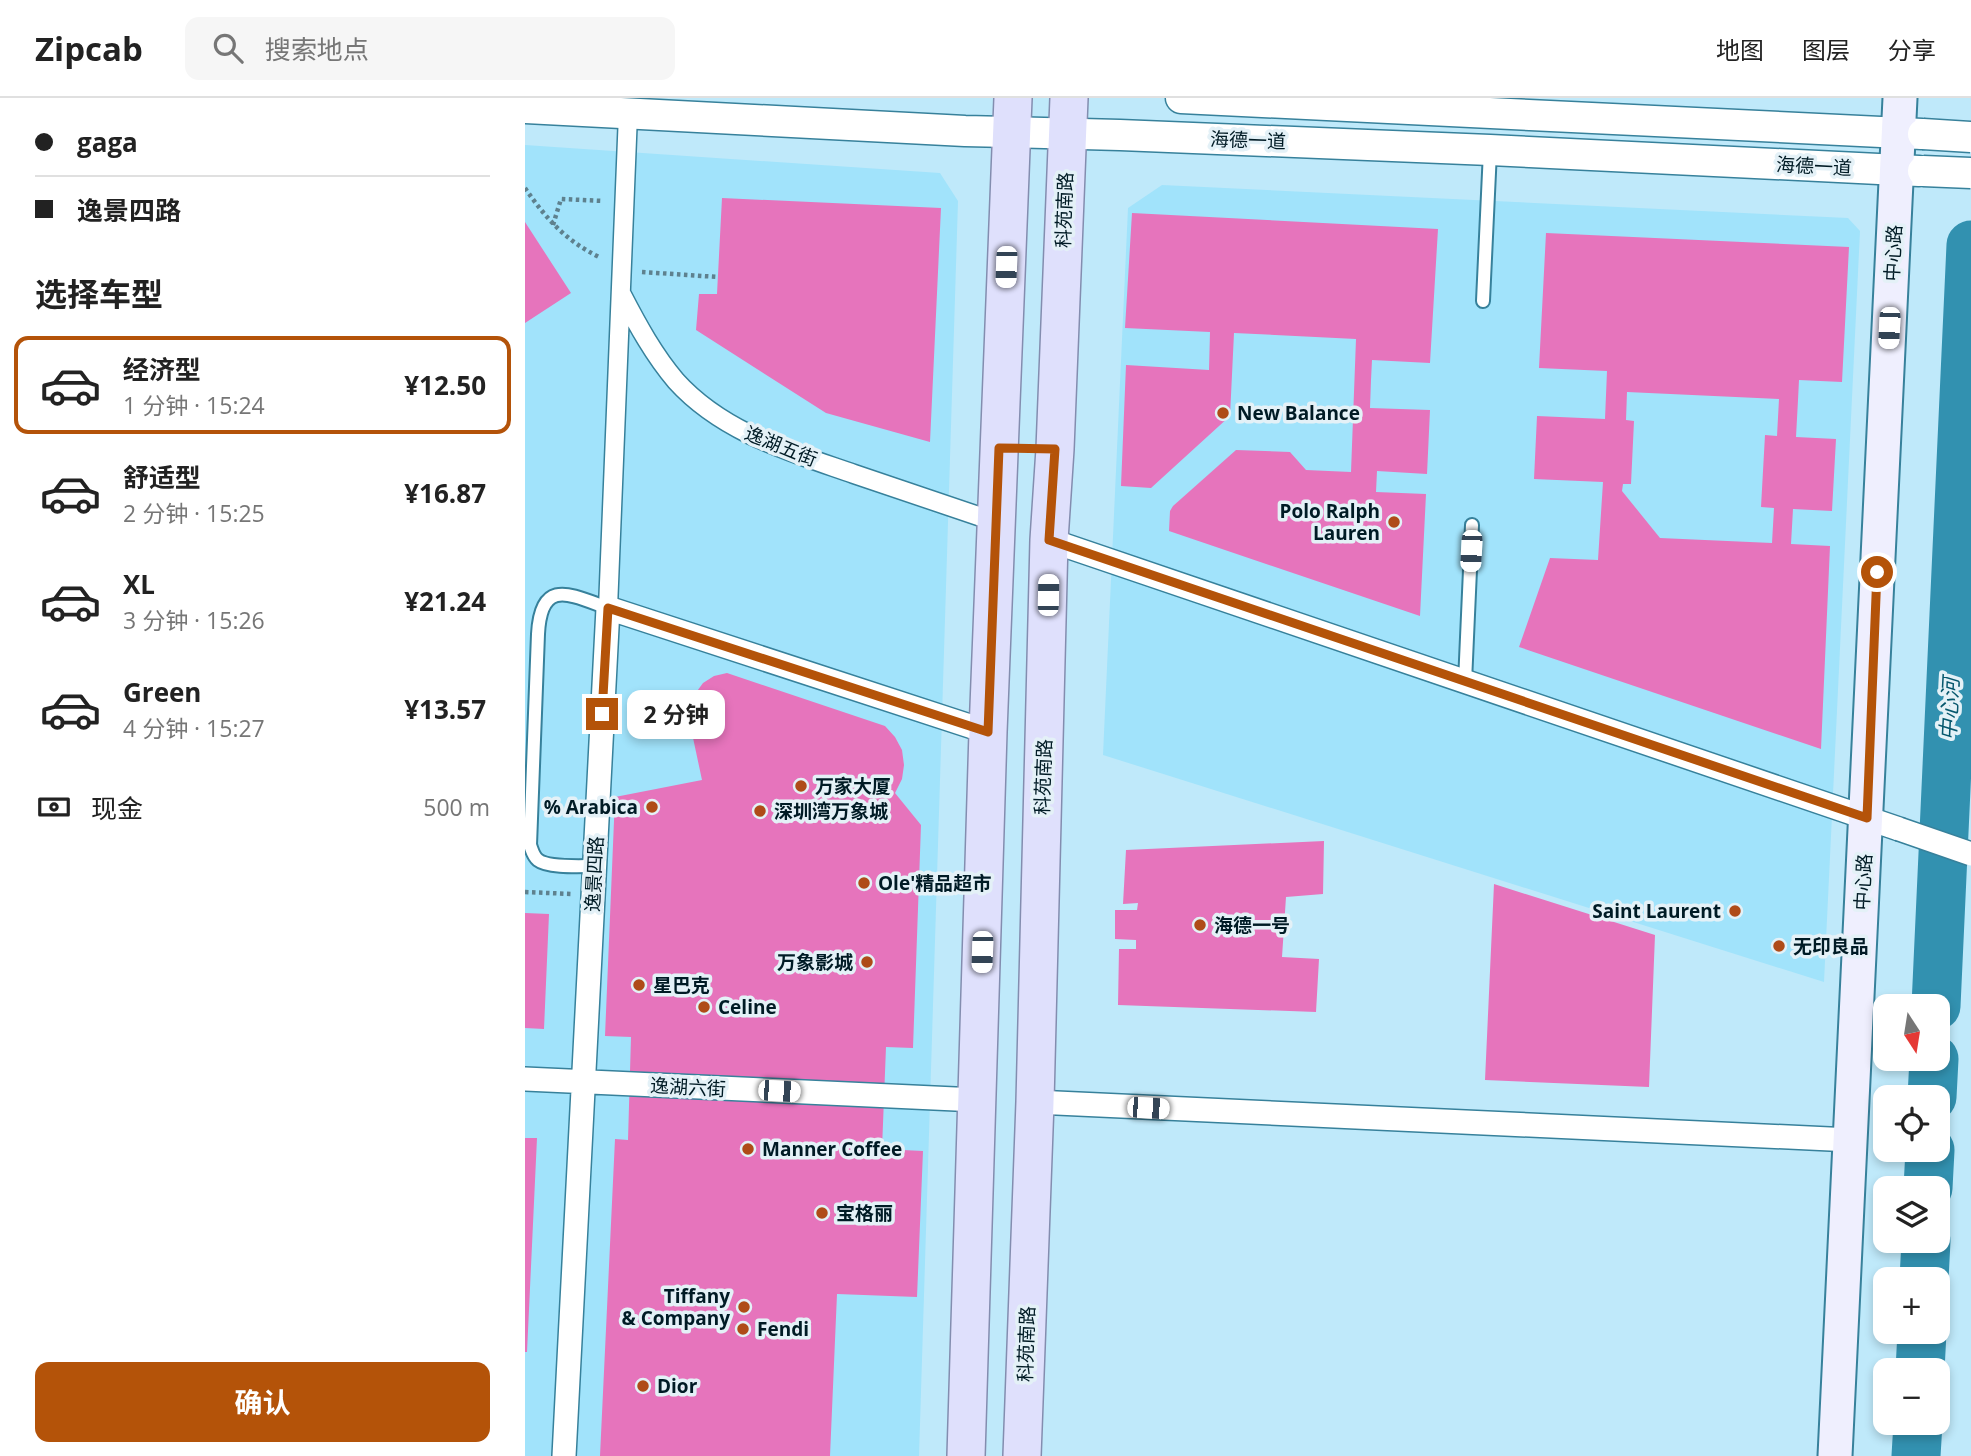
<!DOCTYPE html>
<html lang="zh">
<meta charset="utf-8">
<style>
body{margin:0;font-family:"Open Sans","Noto Sans SC",sans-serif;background:#f6f6f6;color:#222;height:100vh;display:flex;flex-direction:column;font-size:26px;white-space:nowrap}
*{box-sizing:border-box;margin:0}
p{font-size:23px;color:#767676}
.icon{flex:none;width:38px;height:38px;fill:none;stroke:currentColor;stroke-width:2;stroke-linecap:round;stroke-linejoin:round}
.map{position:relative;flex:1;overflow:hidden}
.panel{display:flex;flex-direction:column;background:#fff;width:525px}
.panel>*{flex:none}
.top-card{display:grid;align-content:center;height:154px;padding:0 35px;background:#fff}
.needle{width:46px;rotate:168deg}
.controls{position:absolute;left:1348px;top:896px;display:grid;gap:14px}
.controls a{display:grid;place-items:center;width:77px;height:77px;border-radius:14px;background:#fff;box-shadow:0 4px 10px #0003;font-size:35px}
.end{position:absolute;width:32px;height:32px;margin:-16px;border:9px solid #b45309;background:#fff;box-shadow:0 0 0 4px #fff}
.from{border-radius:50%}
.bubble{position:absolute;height:49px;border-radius:14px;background:#fff;box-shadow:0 4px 10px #0003;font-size:23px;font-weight:700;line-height:49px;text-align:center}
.car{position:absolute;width:21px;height:42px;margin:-21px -10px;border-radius:9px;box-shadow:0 0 5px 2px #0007;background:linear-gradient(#fff 24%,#345 0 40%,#fff 0 76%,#345 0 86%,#fff 0)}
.top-card b{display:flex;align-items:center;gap:24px;height:66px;font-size:26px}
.top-card b+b{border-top:2px solid #e0e0e0}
.top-card i{width:18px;height:18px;background:#222}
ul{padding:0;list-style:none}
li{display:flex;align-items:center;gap:21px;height:98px;margin:0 14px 10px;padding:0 21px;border:4px solid transparent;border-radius:14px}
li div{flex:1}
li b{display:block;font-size:26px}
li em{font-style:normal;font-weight:700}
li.on{border-color:#b45309}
li>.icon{width:63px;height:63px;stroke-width:1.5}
h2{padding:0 35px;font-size:32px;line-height:84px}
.pay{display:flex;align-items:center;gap:18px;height:77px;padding:0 35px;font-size:26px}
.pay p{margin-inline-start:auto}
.cta{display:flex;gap:14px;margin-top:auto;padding:14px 35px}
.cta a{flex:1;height:80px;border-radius:14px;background:#b45309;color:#fff;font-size:28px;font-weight:700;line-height:80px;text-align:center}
header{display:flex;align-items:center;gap:42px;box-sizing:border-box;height:98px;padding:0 35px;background:#fff;border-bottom:2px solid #e0e0e0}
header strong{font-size:33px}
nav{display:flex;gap:38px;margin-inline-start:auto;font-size:24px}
.search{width:490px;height:63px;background:#f6f6f6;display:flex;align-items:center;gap:18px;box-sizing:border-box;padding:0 24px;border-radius:14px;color:#767676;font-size:26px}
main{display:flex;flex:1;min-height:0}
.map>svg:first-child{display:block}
.built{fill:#a1e3fb}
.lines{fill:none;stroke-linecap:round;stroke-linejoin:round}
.river{stroke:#3291b0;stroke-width:49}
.building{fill:#e674bc;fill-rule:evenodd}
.service-casing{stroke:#37819b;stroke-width:16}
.pedestrian-casing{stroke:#37819b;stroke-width:21}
.minor-casing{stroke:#37819b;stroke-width:26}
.tertiary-casing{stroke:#37819b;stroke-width:33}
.secondary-casing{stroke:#37819b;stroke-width:37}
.primary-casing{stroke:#838daf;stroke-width:40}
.path{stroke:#5e818e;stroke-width:4.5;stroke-dasharray:3.5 3.5;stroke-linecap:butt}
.service{stroke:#fff;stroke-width:12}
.pedestrian{stroke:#fff;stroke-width:18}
.minor{stroke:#fff;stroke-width:23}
.tertiary{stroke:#fff;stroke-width:30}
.secondary{stroke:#efeffe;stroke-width:33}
.primary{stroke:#dfe0fc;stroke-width:37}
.minor-bridge-casing{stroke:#37819b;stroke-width:26;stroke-linecap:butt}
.tertiary-bridge-casing{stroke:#37819b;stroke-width:33;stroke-linecap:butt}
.minor-bridge{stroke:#fff;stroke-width:23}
.tertiary-bridge{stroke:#fff;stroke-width:30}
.route{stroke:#b45309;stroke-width:9}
.poi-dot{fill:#af4b18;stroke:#e4f1f7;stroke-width:2.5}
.labels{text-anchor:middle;stroke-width:7;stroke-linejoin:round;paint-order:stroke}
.street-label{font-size:19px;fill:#001b25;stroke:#e4f1f7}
.poi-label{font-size:19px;font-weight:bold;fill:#001b25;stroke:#e4f1f7;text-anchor:start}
.water-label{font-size:21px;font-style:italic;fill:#06576d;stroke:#e4f1f7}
</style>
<header>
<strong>Zipcab</strong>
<div class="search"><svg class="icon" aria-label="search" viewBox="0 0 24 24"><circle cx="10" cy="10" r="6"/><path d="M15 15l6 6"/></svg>搜索地点</div>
<nav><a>地图</a><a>图层</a><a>分享</a></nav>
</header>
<main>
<section class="panel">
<div class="top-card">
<b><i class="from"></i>gaga</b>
<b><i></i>逸景四路</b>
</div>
<h2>选择车型</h2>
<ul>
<li class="on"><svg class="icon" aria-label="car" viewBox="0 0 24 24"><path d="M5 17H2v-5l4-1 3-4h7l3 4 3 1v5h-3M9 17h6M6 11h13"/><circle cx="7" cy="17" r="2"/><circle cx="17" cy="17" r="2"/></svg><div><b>经济型</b><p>1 分钟 · 15:24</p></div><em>¥12.50</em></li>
<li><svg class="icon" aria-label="car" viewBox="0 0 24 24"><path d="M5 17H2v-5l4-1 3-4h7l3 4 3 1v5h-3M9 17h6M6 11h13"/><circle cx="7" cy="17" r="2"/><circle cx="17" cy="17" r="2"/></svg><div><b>舒适型</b><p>2 分钟 · 15:25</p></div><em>¥16.87</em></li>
<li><svg class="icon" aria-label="car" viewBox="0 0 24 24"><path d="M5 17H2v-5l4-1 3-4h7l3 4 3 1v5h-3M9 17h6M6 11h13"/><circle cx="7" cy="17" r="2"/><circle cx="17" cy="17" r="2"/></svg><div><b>XL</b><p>3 分钟 · 15:26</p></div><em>¥21.24</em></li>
<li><svg class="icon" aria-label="car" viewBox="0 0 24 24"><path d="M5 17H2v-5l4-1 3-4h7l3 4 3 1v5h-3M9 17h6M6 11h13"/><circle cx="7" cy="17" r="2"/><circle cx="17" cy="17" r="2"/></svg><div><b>Green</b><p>4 分钟 · 15:27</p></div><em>¥13.57</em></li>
</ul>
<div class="pay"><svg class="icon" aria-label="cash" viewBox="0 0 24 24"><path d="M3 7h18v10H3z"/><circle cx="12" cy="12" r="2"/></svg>现金<p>500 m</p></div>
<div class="cta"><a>确认</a></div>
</section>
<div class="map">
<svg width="1446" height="1358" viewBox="0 0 1446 1358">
<rect width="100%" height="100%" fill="#bfe9fa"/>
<path class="built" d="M0,47L415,75L433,103L394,1358H0Z
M637,87L1323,120L1335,133L1299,884L578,657L603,110Z"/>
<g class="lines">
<path class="river" d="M1411,908L1446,147
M1407,999L1409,961
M1403,1090L1405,1052
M1399,1181L1401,1143
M1395,1272L1397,1234
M1391,1358L1393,1325"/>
</g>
<path class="building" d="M197,100L416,110L405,344L301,315L171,232L174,196H192Z
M607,115L913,131L905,265L847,262L846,282L845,310L905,312L902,376L852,373L851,394L901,396L895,518L644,433L645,413L648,408L711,352L765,354L781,372L826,374L831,241L709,235L705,318L626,390L596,388L601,267L684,272L685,234L600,230Z
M0,124L46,195L0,225Z
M1021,135L1324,149L1317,284L1274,282L1273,302L1271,339L1311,341L1307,413L1268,411L1266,446L1305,448L1296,651L994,549L1025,460L1073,462L1078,384L1009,381L1012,318L1080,321L1082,273L1014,270ZM1102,294L1254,301L1252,338L1240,337L1236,409L1249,410L1247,445L1135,440L1097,393L1098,386H1106L1109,323L1101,322Z
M202,575L360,628L370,639L377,652L379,667L377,681L370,695L396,727L388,950L361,949L357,1051L398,1053L392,1199L312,1196L305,1358H75L90,1041L103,1042L106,939L80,938L90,699L177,682L164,621V608L170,596L178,585L189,578Z
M799,743L798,796L761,799L757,859L794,861L791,914L593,907L594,851H611V842L590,841V812H612L613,805L598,806L601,752Z
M969,786L1130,837L1124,989L960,982Z
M0,815L24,816L19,931L0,930Z
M0,1040H12L2,1254H0Z"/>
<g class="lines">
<defs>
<path id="service" d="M958,203L965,53
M940,584L947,427
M69,768C56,768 23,770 13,762C8,758 7,752 5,747L13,536C16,480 44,496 83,510"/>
<path id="pedestrian" d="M97,197C113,228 129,257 151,283C198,335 266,354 329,376C377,392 424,408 471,424
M83,510L103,16"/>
<path id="minor" d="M524,442L1374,731
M0,981L452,1002
M510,1004L1326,1042
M39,1358L83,510L463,634"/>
<path id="tertiary" d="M656,0L1397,36
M0,10L440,33L595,37L965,52L1394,73"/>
<path id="secondary" d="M1310,1358L1375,0"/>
<path id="primary" d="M441,1358L463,634L488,0
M497,1358L510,1004L524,442L530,351L544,0"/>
</defs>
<use href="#service" class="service-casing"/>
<use href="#pedestrian" class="pedestrian-casing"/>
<use href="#minor" class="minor-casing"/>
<use href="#tertiary" class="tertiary-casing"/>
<use href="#secondary" class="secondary-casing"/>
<use href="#primary" class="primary-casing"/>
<path class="path" d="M0,90C22,122 41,143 76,160
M28,127L36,101L78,103
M117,174L193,179
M0,794L46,796"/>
<use href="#service" class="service"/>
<use href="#pedestrian" class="pedestrian"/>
<use href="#minor" class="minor"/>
<use href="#tertiary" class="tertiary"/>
<use href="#secondary" class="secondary"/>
<use href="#primary" class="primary"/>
<defs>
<path id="minor-bridge" d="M1374,731L1446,756"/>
<path id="tertiary-bridge" d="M1398,36L1446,39
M1398,73L1446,75"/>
</defs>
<use href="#minor-bridge" class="minor-bridge-casing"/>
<use href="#tertiary-bridge" class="tertiary-bridge-casing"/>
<use href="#minor-bridge" class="minor-bridge"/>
<use href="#tertiary-bridge" class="tertiary-bridge"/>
</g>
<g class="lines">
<path class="route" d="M77,616L83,510L463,634L474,350L530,351L524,442L1342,720L1352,474"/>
</g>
<g class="poi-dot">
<circle cx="698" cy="315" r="7"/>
<circle cx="869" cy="424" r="7"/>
<circle cx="276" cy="688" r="7"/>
<circle cx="127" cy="709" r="7"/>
<circle cx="235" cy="713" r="7"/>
<circle cx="339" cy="785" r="7"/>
<circle cx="1210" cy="813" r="7"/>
<circle cx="675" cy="827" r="7"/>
<circle cx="1254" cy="848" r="7"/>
<circle cx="342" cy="864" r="7"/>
<circle cx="114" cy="887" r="7"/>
<circle cx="179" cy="909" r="7"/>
<circle cx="223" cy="1051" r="7"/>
<circle cx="297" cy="1115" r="7"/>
<circle cx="219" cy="1209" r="7"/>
<circle cx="218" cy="1231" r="7"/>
<circle cx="118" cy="1288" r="7"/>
</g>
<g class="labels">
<g class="street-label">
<text transform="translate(723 42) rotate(2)" y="7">海德一道</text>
<text transform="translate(1289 68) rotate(3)" y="7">海德一道</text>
<text transform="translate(539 112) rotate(-88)" y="7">科苑南路</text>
<text transform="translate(1368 155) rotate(-87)" y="7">中心路</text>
<text transform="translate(256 348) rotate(22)" y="7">逸湖五街</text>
<text transform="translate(518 679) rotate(-88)" y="7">科苑南路</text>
<text transform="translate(69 776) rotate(-87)" y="7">逸景四路</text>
<text transform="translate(1338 784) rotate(-87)" y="7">中心路</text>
<text transform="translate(163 989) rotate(3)" y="7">逸湖六街</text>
<text transform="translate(501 1246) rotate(-88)" y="7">科苑南路</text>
</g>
<g class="poi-label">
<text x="712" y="322">New Balance</text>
<text x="855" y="420" text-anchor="end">Polo Ralph<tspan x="855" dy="22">Lauren</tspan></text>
<text x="290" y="695">万家大厦</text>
<text x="113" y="716" text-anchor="end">% Arabica</text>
<text x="249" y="720">深圳湾万象城</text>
<text x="353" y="792">Ole'精品超市</text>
<text x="1196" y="820" text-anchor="end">Saint Laurent</text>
<text x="689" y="834">海德一号</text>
<text x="1268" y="855">无印良品</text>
<text x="328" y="871" text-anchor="end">万象影城</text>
<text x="128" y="894">星巴克</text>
<text x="193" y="916">Celine</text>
<text x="237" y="1058">Manner Coffee</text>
<text x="311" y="1122">宝格丽</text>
<text x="205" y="1205" text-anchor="end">Tiffany<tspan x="205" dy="22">&amp; Company</tspan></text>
<text x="232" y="1238">Fendi</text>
<text x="132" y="1295">Dior</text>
</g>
<g class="water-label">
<text transform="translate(1425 611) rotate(-87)" y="7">中心河</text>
</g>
</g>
</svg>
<div class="controls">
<a><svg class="needle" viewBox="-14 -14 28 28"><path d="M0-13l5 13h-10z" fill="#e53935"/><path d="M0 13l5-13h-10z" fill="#767676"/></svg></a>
<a><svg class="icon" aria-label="locate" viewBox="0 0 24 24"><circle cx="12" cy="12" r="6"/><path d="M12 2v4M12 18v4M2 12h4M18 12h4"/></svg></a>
<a><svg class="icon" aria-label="layers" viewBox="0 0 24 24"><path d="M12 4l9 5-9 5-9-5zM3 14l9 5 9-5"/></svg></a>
<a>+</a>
<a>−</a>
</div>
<i class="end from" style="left:1352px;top:474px"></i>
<i class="end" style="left:77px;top:616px"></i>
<div class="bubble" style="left:102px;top:592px;width:98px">2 分钟</div>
<i class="car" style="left:481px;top:169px;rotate:182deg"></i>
<i class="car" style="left:1364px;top:230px;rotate:183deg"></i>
<i class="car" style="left:946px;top:453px;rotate:183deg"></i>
<i class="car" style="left:523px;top:497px;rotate:1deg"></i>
<i class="car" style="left:457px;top:854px;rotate:182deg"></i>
<i class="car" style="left:254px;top:993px;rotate:93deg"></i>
<i class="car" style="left:623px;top:1010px;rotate:93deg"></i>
</div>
</main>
